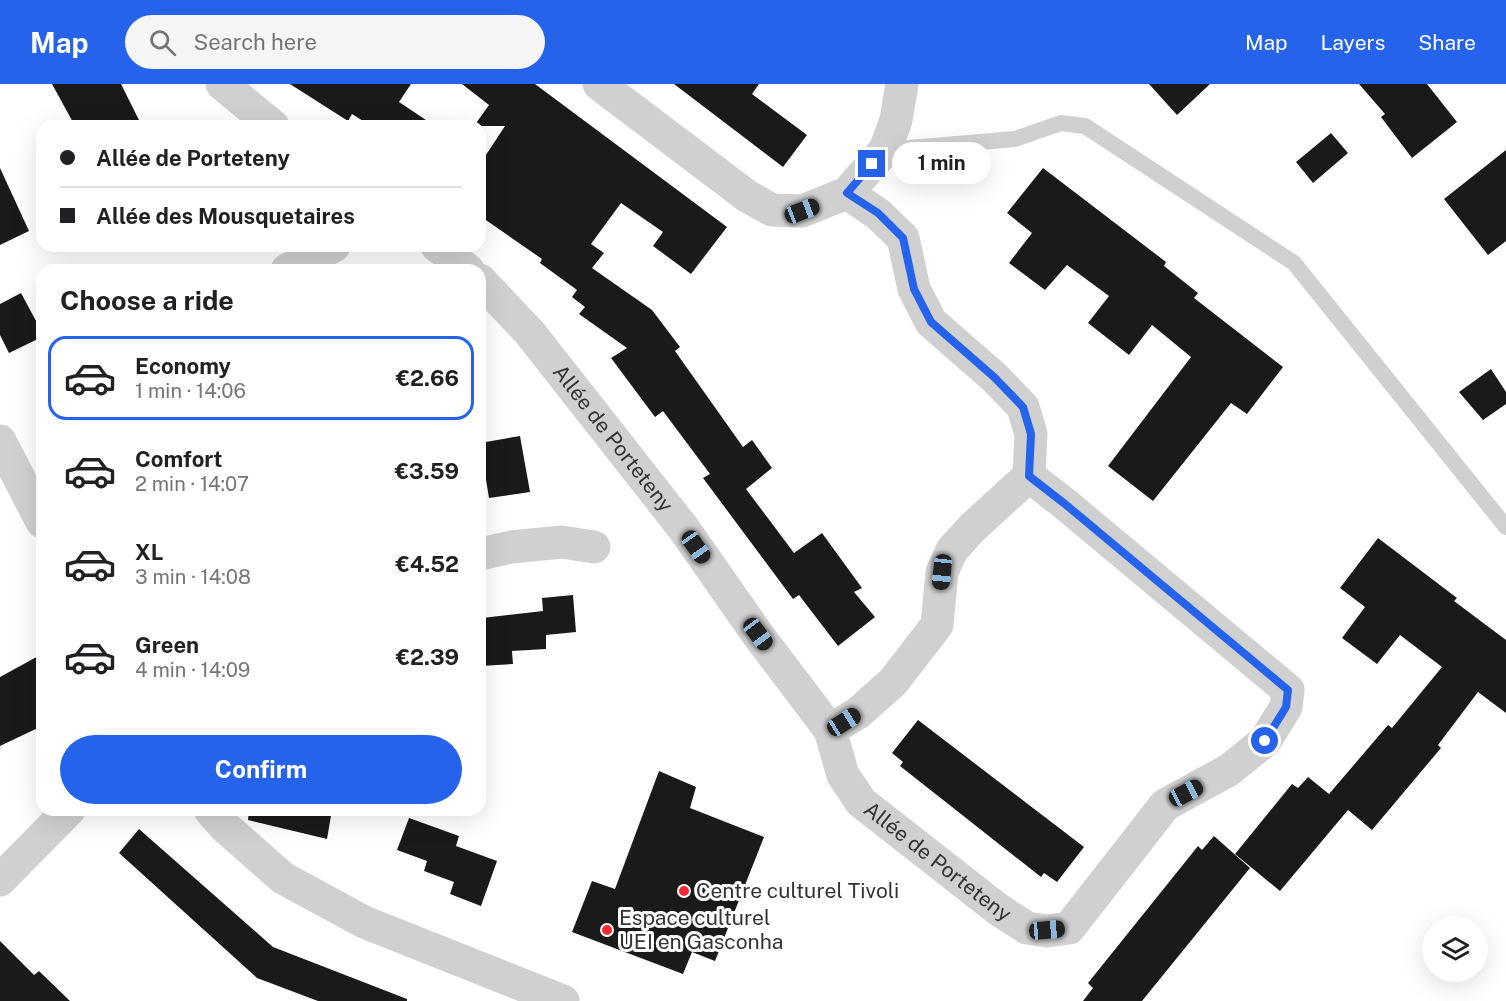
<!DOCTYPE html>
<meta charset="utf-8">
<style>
body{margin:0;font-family:"Public Sans",sans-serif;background:#f6f6f6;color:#202124;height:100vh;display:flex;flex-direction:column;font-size:22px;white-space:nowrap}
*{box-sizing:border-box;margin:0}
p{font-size:20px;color:#757577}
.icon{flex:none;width:33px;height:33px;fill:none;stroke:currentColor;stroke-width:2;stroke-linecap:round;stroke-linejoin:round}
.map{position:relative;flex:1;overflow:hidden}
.sheet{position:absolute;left:36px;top:180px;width:450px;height:552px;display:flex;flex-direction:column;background:#fff;border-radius:18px;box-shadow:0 6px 24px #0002}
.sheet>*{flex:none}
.banner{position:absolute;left:36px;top:36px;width:450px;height:132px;border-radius:18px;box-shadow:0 6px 24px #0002;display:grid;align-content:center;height:132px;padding:0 24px;background:#fff}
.buttons{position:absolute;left:1422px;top:832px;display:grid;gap:12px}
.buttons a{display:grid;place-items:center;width:66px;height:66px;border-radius:50%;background:#fff;box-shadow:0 6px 24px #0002;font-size:30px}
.end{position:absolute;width:27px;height:27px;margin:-14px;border:8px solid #2563eb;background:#fff;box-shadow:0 0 0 3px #fff}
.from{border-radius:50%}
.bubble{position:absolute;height:42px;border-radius:21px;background:#fff;box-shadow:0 6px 24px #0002;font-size:20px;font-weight:700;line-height:42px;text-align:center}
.car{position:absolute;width:18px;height:36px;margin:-18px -9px;border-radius:8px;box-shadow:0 0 4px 2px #0007;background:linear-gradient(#222 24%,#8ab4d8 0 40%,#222 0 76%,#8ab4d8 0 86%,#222 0)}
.banner b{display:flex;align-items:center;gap:21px;height:57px;font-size:22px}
.banner b+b{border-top:2px solid #e0e0e0}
.banner i{width:15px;height:15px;background:#202124}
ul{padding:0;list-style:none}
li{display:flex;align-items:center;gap:18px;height:84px;margin:0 12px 9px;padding:0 12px;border:3px solid transparent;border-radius:18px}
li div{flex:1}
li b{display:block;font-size:22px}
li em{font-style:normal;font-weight:700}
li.current{border-color:#2563eb}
li>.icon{width:54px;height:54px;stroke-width:1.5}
h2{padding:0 24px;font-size:27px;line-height:72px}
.cta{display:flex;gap:12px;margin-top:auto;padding:12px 24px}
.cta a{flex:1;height:69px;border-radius:36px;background:#2563eb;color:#fff;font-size:24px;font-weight:700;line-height:69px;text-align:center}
header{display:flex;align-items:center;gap:36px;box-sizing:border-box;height:84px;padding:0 30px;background:#2563eb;color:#fff}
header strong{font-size:28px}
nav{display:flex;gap:33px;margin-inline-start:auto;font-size:21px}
.search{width:420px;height:54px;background:#f6f6f6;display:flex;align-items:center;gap:15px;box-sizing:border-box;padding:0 21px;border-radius:33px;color:#757577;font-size:22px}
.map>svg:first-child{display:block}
.building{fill:#1a1a1a}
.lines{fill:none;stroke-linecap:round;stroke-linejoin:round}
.service{stroke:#d0d0d0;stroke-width:16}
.minor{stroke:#d0d0d0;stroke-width:33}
.route{stroke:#2563eb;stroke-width:8}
.poi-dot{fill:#f62831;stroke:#fff;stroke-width:2}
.labels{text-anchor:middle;stroke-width:6;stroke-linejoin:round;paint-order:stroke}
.street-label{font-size:21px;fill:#333;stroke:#fff}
.poi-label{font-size:21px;fill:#333;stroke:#fff;text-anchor:start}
</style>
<header>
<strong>Map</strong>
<div class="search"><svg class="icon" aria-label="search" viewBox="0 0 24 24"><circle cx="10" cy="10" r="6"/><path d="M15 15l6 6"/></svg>Search here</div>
<nav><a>Map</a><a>Layers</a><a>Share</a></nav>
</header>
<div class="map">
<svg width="1506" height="917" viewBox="0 0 1506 917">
<rect width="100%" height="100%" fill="#fff"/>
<path class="building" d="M52,0H121L142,42H75Z
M290,0H411L399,18L435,42H371L352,30L348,37Z
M462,0H535L727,143L691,190L653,162L663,148L621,119L591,160L604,169L592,184L652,226L680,263L675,267L743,363L752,356L772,384L746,405L794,469L822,449L862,504L854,508L875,533L838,562L799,511L793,515L703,394L710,390L663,327L655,333L611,274L627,264L579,230L585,223L572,213L577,206L540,179L542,175L480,132V80L505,42H474L489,21Z
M674,0H759L752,10L807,51L783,83Z
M1149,0H1210L1177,31Z
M1359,0H1427L1457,38L1412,74L1381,33L1385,30Z
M1331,49L1348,69L1313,99L1296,78Z
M1506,66V157L1488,171L1444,115Z
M0,84L29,147L0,161Z
M1043,84L1166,178L1164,182L1198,209L1194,214L1283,283L1247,330L1231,319L1153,417L1108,382L1191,273L1152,241L1129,271L1088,239L1109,212L1067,181L1045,206L1009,179L1032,149L1007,129Z
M21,209L42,248V253L9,269L0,251V220Z
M1491,285L1506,308V320L1483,336L1459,308Z
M520,352L530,408L489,414L480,359Z
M1378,454L1457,514L1454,517L1506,556V629L1478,608L1438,661L1441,664L1372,746L1348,726L1280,807L1235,770L1292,700L1298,704L1308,693L1329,710L1388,641L1392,644L1442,583L1400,551L1377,580L1342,554L1365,523L1340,504Z
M573,511L576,548L546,551V565L512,567L513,580L480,582V544L483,543L482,534L543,527L542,514Z
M42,570V642L0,662V593Z
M918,636L1084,763L1057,798L1044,789L1041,793L900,682L903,678L892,669Z
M659,687L696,703L690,724L764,753L715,877L692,868L683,890L572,848L592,797L615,805Z
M249,726H332L327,755L248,736Z
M409,734L459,752L456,762L497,777L481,822L450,810L454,798L424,787L427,777L397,766Z
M139,745L273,863L407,915V917H318L257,894L119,769Z
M1214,752L1250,784L1142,917H1083L1093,904L1088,899L1198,762L1202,766Z
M0,857L34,891L39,887L70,917H0Z"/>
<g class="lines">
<path class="service" d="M885,66L1015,55L1061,39L1085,42L1294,179L1506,443"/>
<g class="minor">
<path d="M222,0L273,42"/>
<path d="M599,0L747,112L772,126L802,127L847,109L885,66L896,36L902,0"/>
<path d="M847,109L878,130L903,154L914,205L931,238L994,293L1023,323L1031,350L1029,392"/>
<path d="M437,162L468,186"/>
<path d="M287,186L334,162"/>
<path id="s1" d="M480,196L530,249L684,445L758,551L830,646L843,691L861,718L999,826L1027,844L1047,847L1069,844L1165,721L1229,686L1265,657L1286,623L1288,606L1065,420L1029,392"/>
<path d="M0,357L42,438"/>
<path d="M480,470L511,463L562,458L594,463"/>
<path d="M830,646L858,629L893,598L937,541L942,488L952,466L972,444L1029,392"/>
<path d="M210,726L225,743L283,794L364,838L563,917"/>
<path d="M0,796L69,726"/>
</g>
</g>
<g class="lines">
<path class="route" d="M872,80L847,109L878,129L903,154L914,205L931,238L994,293L1023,323L1031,350L1029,392L1065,420L1288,606L1286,623L1265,657"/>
</g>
<g class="poi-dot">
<circle cx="684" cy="807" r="6"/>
<circle cx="607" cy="846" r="6"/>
</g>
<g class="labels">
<g class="street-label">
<text dy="7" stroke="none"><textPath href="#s1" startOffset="207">Allée de Porteteny</textPath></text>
<text dy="7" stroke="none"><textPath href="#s1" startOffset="747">Allée de Porteteny</textPath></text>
</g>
<g class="poi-label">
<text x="696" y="814">Centre culturel Tivoli</text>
<text x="619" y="841">Espace culturel<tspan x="619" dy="24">UEI en Gasconha</tspan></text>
</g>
</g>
</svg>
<div class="buttons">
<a><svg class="icon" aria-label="layers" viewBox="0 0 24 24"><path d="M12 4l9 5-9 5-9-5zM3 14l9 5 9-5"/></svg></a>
</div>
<i class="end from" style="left:1265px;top:657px"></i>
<i class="end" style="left:872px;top:80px"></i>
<div class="bubble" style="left:892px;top:58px;width:99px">1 min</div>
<i class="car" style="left:802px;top:127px;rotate:69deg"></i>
<i class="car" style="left:696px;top:463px;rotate:145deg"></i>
<i class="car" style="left:942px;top:488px;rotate:186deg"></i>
<i class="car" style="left:758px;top:550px;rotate:143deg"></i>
<i class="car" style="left:844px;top:638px;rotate:58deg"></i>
<i class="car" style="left:1186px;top:709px;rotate:62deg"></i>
<i class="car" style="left:1047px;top:846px;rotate:85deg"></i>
<div class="banner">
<b><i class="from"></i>Allée de Porteteny</b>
<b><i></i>Allée des Mousquetaires</b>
</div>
<section class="sheet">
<h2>Choose a ride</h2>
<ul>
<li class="current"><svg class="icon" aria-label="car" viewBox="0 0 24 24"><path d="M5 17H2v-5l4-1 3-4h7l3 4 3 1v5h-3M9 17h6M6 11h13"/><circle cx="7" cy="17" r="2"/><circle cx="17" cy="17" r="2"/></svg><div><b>Economy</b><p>1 min · 14:06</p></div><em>€2.66</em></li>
<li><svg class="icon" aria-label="car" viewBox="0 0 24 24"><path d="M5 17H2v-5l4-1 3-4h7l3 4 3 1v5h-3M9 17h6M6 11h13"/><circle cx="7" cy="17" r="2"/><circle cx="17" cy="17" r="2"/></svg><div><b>Comfort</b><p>2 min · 14:07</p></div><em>€3.59</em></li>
<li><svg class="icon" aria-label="car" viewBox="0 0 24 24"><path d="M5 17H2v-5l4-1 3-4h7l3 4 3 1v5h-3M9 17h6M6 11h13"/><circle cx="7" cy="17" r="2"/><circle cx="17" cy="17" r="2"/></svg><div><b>XL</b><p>3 min · 14:08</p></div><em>€4.52</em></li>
<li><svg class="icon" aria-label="car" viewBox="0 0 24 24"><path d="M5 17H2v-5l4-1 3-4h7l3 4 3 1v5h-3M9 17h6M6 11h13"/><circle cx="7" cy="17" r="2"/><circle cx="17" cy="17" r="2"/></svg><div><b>Green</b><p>4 min · 14:09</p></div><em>€2.39</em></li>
</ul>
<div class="cta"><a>Confirm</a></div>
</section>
</div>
